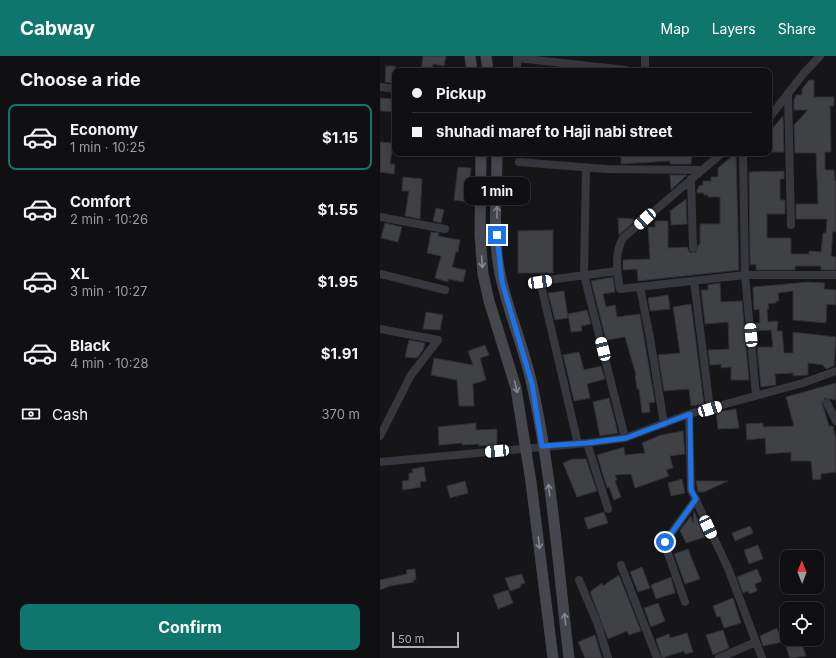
<!DOCTYPE html>
<meta charset="utf-8">
<style>
body{margin:0;font-family:Inter,sans-serif;background:#19191b;color:#f1f3f6;height:100vh;display:flex;flex-direction:column;font-size:15px;white-space:nowrap}
*{box-sizing:border-box;margin:0}
p{font-size:13px;color:#9c9d9f}
.icon{flex:none;width:22px;height:22px;fill:none;stroke:currentColor;stroke-width:2;stroke-linecap:round;stroke-linejoin:round}
.map{position:relative;flex:1;overflow:hidden}
.drawer{display:flex;flex-direction:column;background:#101012;width:380px}
.drawer>*{flex:none}
.banner{position:absolute;left:12px;top:12px;width:380px;height:88px;border-radius:8px;box-shadow:0 2px 10px #0003,0 0 0 1px #303032;display:grid;align-content:center;height:88px;padding:0 20px;background:#101012}
.needle{width:26px;rotate:359deg}
.fabs{position:absolute;left:400px;top:494px;display:grid;gap:8px}
.fabs a{display:grid;place-items:center;width:44px;height:44px;border-radius:8px;background:#101012;box-shadow:0 2px 10px #0003,0 0 0 1px #303032;font-size:20px}
.scale{position:absolute;left:12px;bottom:10px;width:67px;box-sizing:border-box;padding-left:4px;border:2px solid #a8adb8;border-top:0;font-size:11px;line-height:14px;white-space:nowrap;color:#a8adb8;-webkit-text-stroke:3px #111113;paint-order:stroke}
.end{position:absolute;width:18px;height:18px;margin:-9px;border:5px solid #1a73e8;background:#fff;box-shadow:0 0 0 2px #fff}
.from{border-radius:50%}
.bubble{position:absolute;height:28px;border-radius:8px;background:#101012;box-shadow:0 2px 10px #0003,0 0 0 1px #303032;font-size:13px;font-weight:700;line-height:28px;text-align:center}
.car{position:absolute;width:12px;height:24px;margin:-12px -6px;border-radius:5px;box-shadow:0 0 3px 1px #0007;background:linear-gradient(#fff 24%,#345 0 40%,#fff 0 76%,#345 0 86%,#fff 0)}
.banner b{display:flex;align-items:center;gap:14px;height:38px;font-size:15px}
.banner b+b{border-top:1px solid #303032}
.banner i{width:10px;height:10px;background:#f1f3f6}
ul{padding:0;list-style:none}
li{display:flex;align-items:center;gap:12px;height:66px;margin:0 8px 6px;padding:0 12px;border:2px solid transparent;border-radius:8px}
li div{flex:1}
li b{display:block;font-size:15px}
li em{font-style:normal;font-weight:700}
li.selected{border-color:#0f766e}
li>.icon{width:36px;height:36px;stroke-width:1.5}
h2{padding:0 20px;font-size:18px;line-height:48px}
.pay{display:flex;align-items:center;gap:10px;height:44px;padding:0 20px;font-size:15px}
.pay p{margin-inline-start:auto}
.button{display:flex;gap:8px;margin-top:auto;padding:8px 20px}
.button a{flex:1;height:46px;border-radius:8px;background:#0f766e;color:#fff;font-size:16px;font-weight:700;line-height:46px;text-align:center}
header{display:flex;align-items:center;gap:24px;box-sizing:border-box;height:56px;padding:0 20px;background:#0f766e;color:#fff}
header strong{font-size:19px}
nav{display:flex;gap:22px;margin-inline-start:auto;font-size:14px}
main{display:flex;flex:1;min-height:0}
.map>svg:first-child{display:block}
.building{fill:#404145;stroke:#303034}
.lines{fill:none;stroke-linecap:round;stroke-linejoin:round}
.street{stroke:#37383d;stroke-width:8}
.secondary{stroke:#45474d;stroke-width:11}
.oneway{stroke:#858993}
.route{stroke:#1a73e8;stroke-width:5}
</style>
<header>
<strong>Cabway</strong>
<nav><a>Map</a><a>Layers</a><a>Share</a></nav>
</header>
<main>
<section class="drawer">
<h2>Choose a ride</h2>
<ul>
<li class="selected"><svg class="icon" aria-label="car" viewBox="0 0 24 24"><path d="M5 17H2v-5l4-1 3-4h7l3 4 3 1v5h-3M9 17h6M6 11h13"/><circle cx="7" cy="17" r="2"/><circle cx="17" cy="17" r="2"/></svg><div><b>Economy</b><p>1 min · 10:25</p></div><em>$1.15</em></li>
<li><svg class="icon" aria-label="car" viewBox="0 0 24 24"><path d="M5 17H2v-5l4-1 3-4h7l3 4 3 1v5h-3M9 17h6M6 11h13"/><circle cx="7" cy="17" r="2"/><circle cx="17" cy="17" r="2"/></svg><div><b>Comfort</b><p>2 min · 10:26</p></div><em>$1.55</em></li>
<li><svg class="icon" aria-label="car" viewBox="0 0 24 24"><path d="M5 17H2v-5l4-1 3-4h7l3 4 3 1v5h-3M9 17h6M6 11h13"/><circle cx="7" cy="17" r="2"/><circle cx="17" cy="17" r="2"/></svg><div><b>XL</b><p>3 min · 10:27</p></div><em>$1.95</em></li>
<li><svg class="icon" aria-label="car" viewBox="0 0 24 24"><path d="M5 17H2v-5l4-1 3-4h7l3 4 3 1v5h-3M9 17h6M6 11h13"/><circle cx="7" cy="17" r="2"/><circle cx="17" cy="17" r="2"/></svg><div><b>Black</b><p>4 min · 10:28</p></div><em>$1.91</em></li>
</ul>
<div class="pay"><svg class="icon" aria-label="cash" viewBox="0 0 24 24"><path d="M3 7h18v10H3z"/><circle cx="12" cy="12" r="2"/></svg>Cash<p>370 m</p></div>
<div class="button"><a>Confirm</a></div>
</section>
<div class="map">
<svg width="456" height="602" viewBox="0 0 456 602">
<rect width="100%" height="100%" fill="#161618"/>
<path class="building" d="M43,0H66L64,10L53,8L52,15H41Z
M6,10H15V25L12,24V27L5,26Z
M429,24H434V41H454V50H450L451,96H445V114H454L455,125H456V176L453,175L451,200L456,201V214H441V210H415V214H376V208L370,209L369,116L404,115V123H400V144H405V158H387V182H411V198H429V195L441,196L443,177H446L447,163H416V148H438L436,97H415L414,69L428,54H414V44L416,39H422V33Z
M0,42L14,43L13,56L0,55Z
M403,60L404,96H389V76Z
M0,86L13,87L10,108H15L14,118L0,116Z
M241,97H312L311,108H290V105L241,108Z
M356,97L359,214L258,225L257,213L243,214V204L270,203L268,171H275V165H288V192L307,191L310,197L316,196L318,189L320,188V168H340V141H328V139H324V137H317V134L319,130L323,129V125H331V121H338V112Z
M78,111L91,112L87,146L74,144Z
M290,119H307L291,134Z
M23,121L42,123L40,163L25,160L29,135H22Z
M306,143L307,168L291,169L290,155Z
M56,152L64,154L61,167L53,165Z
M238,162L253,163L254,166L239,179Z
M5,167L22,171L18,186L1,182Z
M173,174V217H138V175Z
M51,176L59,177L58,180L80,184L78,196H76L72,211L86,214L83,226L68,223V226L55,222L61,200L47,197Z
M233,221L235,236L223,238L226,251L235,249L237,261L260,258L275,346L269,347L270,356L262,357L259,333H257L255,319H256L245,281L226,284L211,225Z
M428,226L445,227L444,233L456,234V249L447,248L446,267L413,264V235L398,237L399,245H396V247L388,248L389,253H387L388,266L398,265L397,275H402L404,297H413V276L456,281L454,310L446,313L443,309L428,307V319L413,320V317L395,318L396,329L381,331L377,291H393L391,274L376,275L375,267H380L379,253L374,254L373,231Z
M340,227L341,246L362,245L369,324H351V311L341,312V308L330,309L328,294L349,293L348,266L325,268L321,234H328V229Z
M184,235L188,262L175,264L168,237Z
M288,239L290,253L270,255L268,242Z
M311,248L324,348L311,350L309,333L284,335L278,299L300,297L293,251Z
M207,254L211,268L201,270L202,275L191,276L188,258Z
M46,256L63,259L60,274L43,273Z
M29,284L45,287L43,294L37,302L25,301Z
M105,289L109,299L100,302L106,324L93,328L94,350H79L77,324L51,319L54,302L93,309L88,295Z
M199,296L204,314L221,310L225,323L207,328L210,342L194,345L183,299Z
M456,327V344L445,342L442,347L449,370H453L456,384V416L441,418V423L433,424L431,405H411V396L386,398L385,382L367,384L366,368L383,367V371L414,370L406,341Z
M229,342L238,377L220,380L213,346Z
M356,353L359,372L338,373L336,356Z
M96,367V374L117,373V389L99,390V388L82,389V387L59,389L58,371Z
M303,375L305,398L290,400L293,412L286,414L289,420L255,432L251,418L235,419L237,424L235,425L241,441L234,444L229,431L227,432L217,399L244,391L245,399L265,397L262,387L281,379Z
M193,403H206L217,435L197,441L183,407Z
M44,411L46,425L40,426L41,431L23,434L22,425L29,424V417H33L32,413Z
M302,423L305,437L291,440L288,427Z
M85,425L88,437L70,442L67,430Z
M316,425H348L324,436H318Z
M314,455L325,481L306,487L300,474L311,460L313,467Z
M224,456L228,467L208,473L204,462Z
M370,470L373,477L355,485L352,477Z
M378,489L383,503L369,508L364,494Z
M308,493L320,523L305,528L294,498Z
M262,511L270,532L258,536L250,516Z
M35,513L36,524H33L34,526L10,530L0,534V524L27,518L26,514Z
M377,513L382,525L375,528L377,535L369,538L368,535L363,537L357,521Z
M142,518L145,527L140,529L141,531L130,535L125,522Z
M239,519L261,575L249,579L247,575L228,583L210,536L222,527L223,530Z
M291,521L295,537L276,543L271,529Z
M128,534L133,547L118,553L113,539Z
M353,542L361,567L344,572L340,560L337,561L333,550Z
M278,547L285,565L271,571L264,552Z
M397,572L402,586L383,590L380,580Z
M343,574L349,592L333,599L326,579Z
M307,577L313,596L305,598L304,595L282,602L276,583L289,578L290,582Z
M215,579L222,602H205L198,586Z
M403,583H441L442,585L423,591L426,600L410,602Z"/>
<g class="lines">
<path class="street" d="M137,2L246,14
M265,9V0
M137,15V0
M0,31L15,33
M408,38L411,169
M389,62L424,17L440,0
M342,97L243,182C234,198 237,216 240,233L365,219H456
M363,97L365,219L376,340
M139,106L226,113L321,114
M206,111L204,219L245,382
M311,123L313,192
M0,161L65,173
M0,218L65,234
M314,225L330,353
M260,231L270,282L284,368
M0,273L58,284L31,319L0,380
M447,347L456,365
M309,358L311,434L348,512L382,602
M207,387L228,453
M198,388L160,225L237,215
M0,406L207,387L245,382L309,358L423,327L456,315
M241,509L277,602
M199,524L218,569L228,602
M305,546L285,489V486L316,443
M339,602L376,586"/>
<path class="secondary" d="M90,0L92,15
M106,0L108,15
M101,97L100,179L103,218L109,245L136,332L151,426L173,602
M117,97C117,136 112,179 120,218C128,256 144,291 152,329C172,418 178,511 189,602"/>
</g>
<defs><path id="oneway-shaft" d="M-6 0H5M1.5-3L5.5 0L1.5 3" fill="none" stroke-width="1.6" stroke-linecap="round" stroke-linejoin="round"/></defs>
<g class="oneway">
<use href="#oneway-shaft" transform="translate(117 156) rotate(-90)"/>
<use href="#oneway-shaft" transform="translate(102 206) rotate(86)"/>
<use href="#oneway-shaft" transform="translate(136 331) rotate(77)"/>
<use href="#oneway-shaft" transform="translate(169 434) rotate(-97)"/>
<use href="#oneway-shaft" transform="translate(159 487) rotate(83)"/>
<use href="#oneway-shaft" transform="translate(185 563) rotate(-97)"/>
</g>
<g class="lines">
<path class="route" d="M117,179L122,226L152,328L162,390L207,387L246,382L310,358L311,434L316,443L285,486"/>
</g>
</svg>
<div class="fabs">
<a><svg class="needle" viewBox="-14 -14 28 28"><path d="M0-13l5 13h-10z" fill="#e53935"/><path d="M0 13l5-13h-10z" fill="#9c9d9f"/></svg></a>
<a><svg class="icon" aria-label="locate" viewBox="0 0 24 24"><circle cx="12" cy="12" r="6"/><path d="M12 2v4M12 18v4M2 12h4M18 12h4"/></svg></a>
</div>
<div class="scale">50 m</div>
<i class="end from" style="left:285px;top:486px"></i>
<i class="end" style="left:117px;top:179px"></i>
<div class="bubble" style="left:84px;top:121px;width:66px">1 min</div>
<i class="car" style="left:265px;top:163px;rotate:228deg"></i>
<i class="car" style="left:160px;top:226px;rotate:82deg"></i>
<i class="car" style="left:371px;top:279px;rotate:355deg"></i>
<i class="car" style="left:223px;top:293px;rotate:346deg"></i>
<i class="car" style="left:330px;top:353px;rotate:73deg"></i>
<i class="car" style="left:117px;top:395px;rotate:265deg"></i>
<i class="car" style="left:328px;top:471px;rotate:155deg"></i>
<div class="banner">
<b><i class="from"></i>Pickup</b>
<b><i></i>shuhadi maref to Haji nabi street</b>
</div>
</div>
</main>
